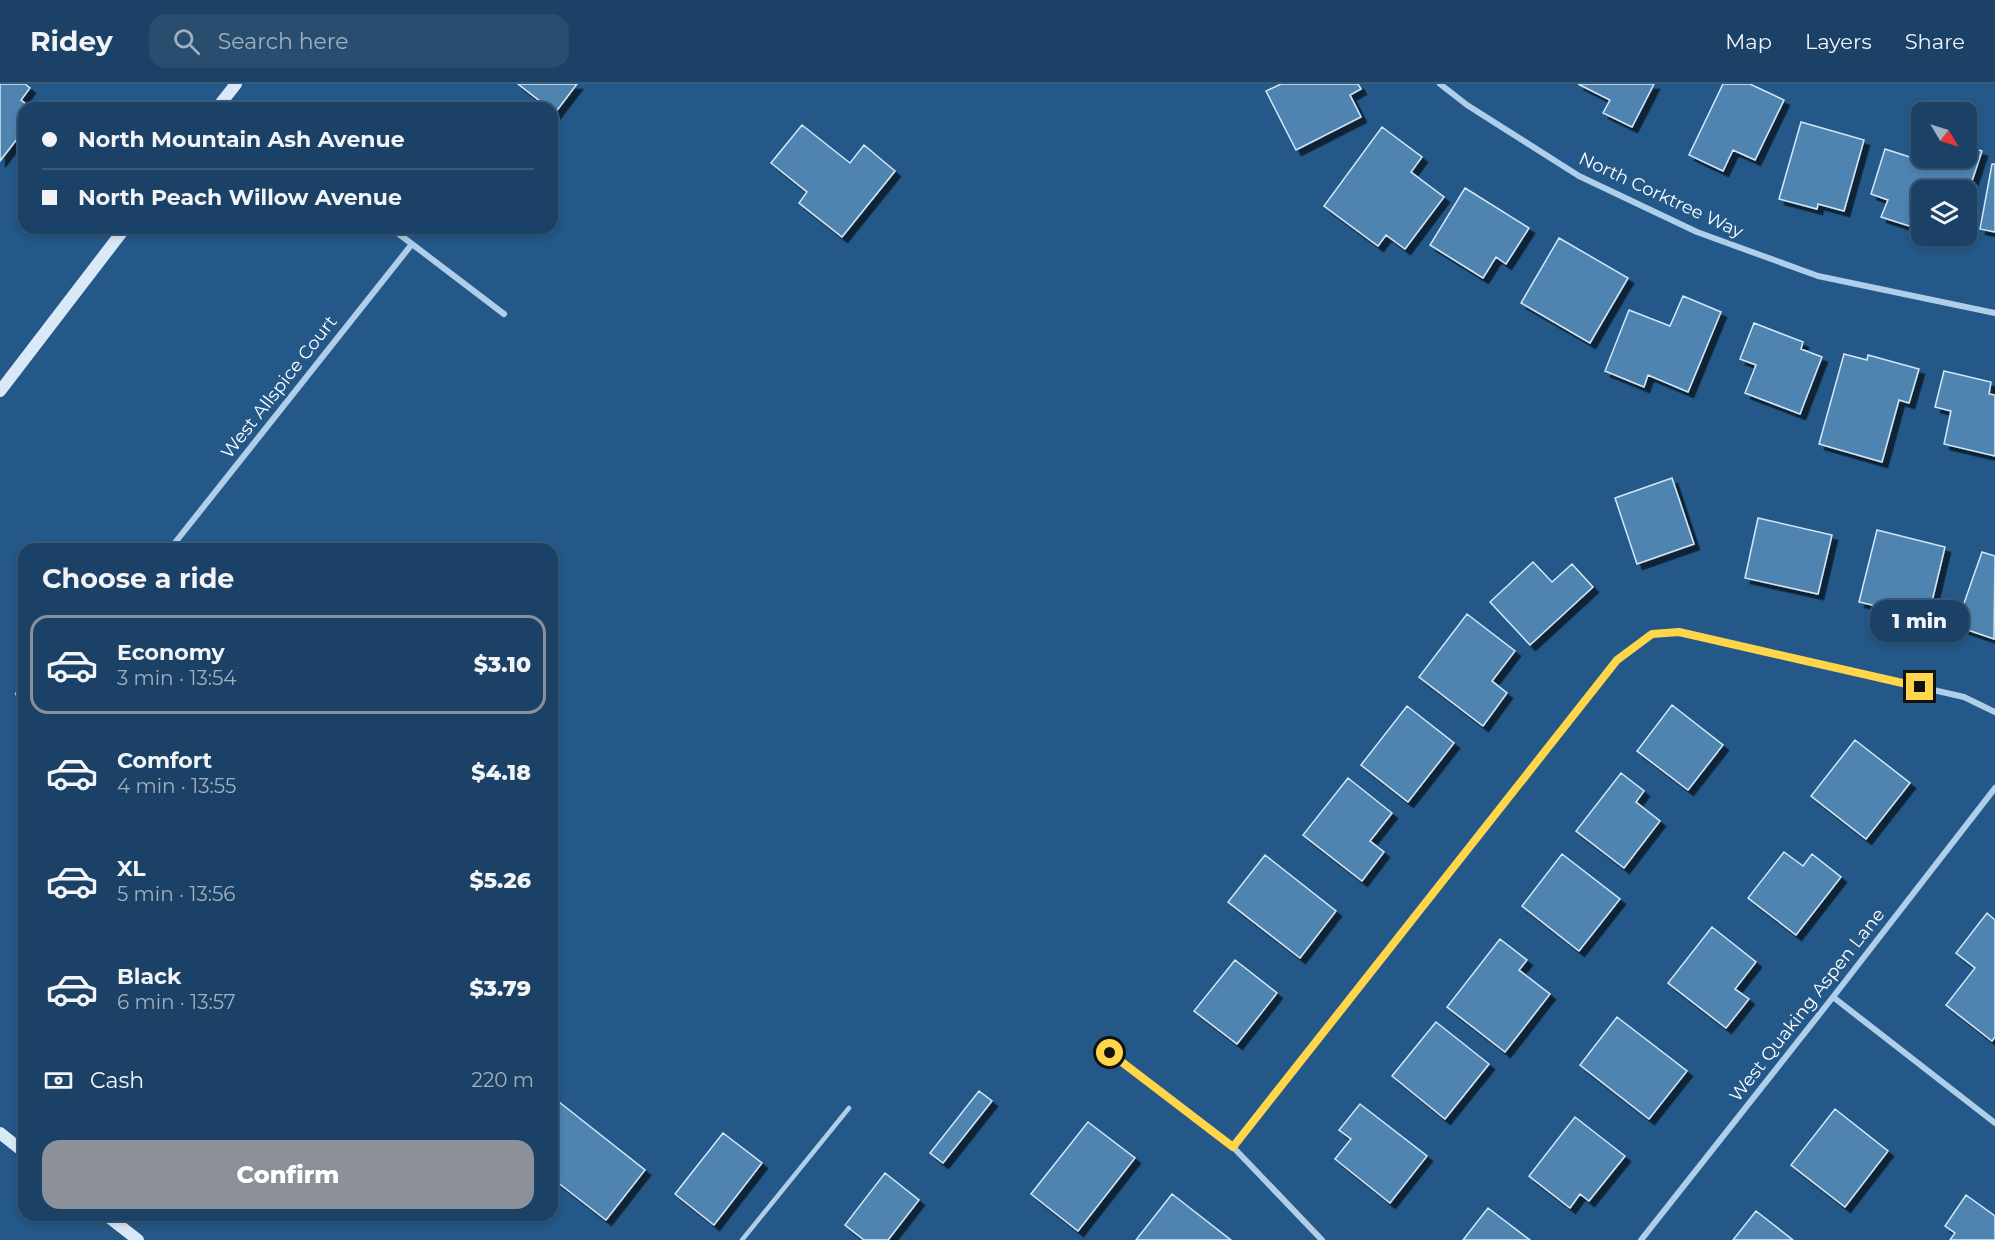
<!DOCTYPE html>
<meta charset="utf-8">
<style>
body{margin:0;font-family:Montserrat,sans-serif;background:#284d6f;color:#f1f3f6;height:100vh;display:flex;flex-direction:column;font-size:22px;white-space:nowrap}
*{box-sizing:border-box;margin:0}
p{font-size:20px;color:#a0b0bf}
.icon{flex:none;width:33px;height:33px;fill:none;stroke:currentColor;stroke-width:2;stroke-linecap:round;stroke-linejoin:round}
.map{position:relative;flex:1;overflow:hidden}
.details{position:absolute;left:18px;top:459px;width:540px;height:678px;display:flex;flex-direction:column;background:#1b4266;border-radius:18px;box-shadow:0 3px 9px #0003,0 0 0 2px #395b7a}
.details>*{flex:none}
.top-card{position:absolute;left:18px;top:18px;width:540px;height:132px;border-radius:18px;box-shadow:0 3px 9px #0003,0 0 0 2px #395b7a;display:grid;align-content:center;height:132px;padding:0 24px;background:#1b4266}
.needle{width:39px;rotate:128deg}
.buttons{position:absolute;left:1911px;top:18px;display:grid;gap:12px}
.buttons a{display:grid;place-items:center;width:66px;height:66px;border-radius:12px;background:#1b4266;box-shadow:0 3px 9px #0003,0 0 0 2px #395b7a;font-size:30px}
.end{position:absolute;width:27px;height:27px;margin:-14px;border:8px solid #ffd54a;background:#111;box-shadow:0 0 0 3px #111}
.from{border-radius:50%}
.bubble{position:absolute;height:42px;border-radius:18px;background:#1b4266;box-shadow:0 3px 9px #0003,0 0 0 2px #395b7a;font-size:20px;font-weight:800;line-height:42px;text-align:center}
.top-card b{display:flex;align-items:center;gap:21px;height:57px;font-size:22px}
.top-card b+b{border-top:2px solid #395b7a}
.top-card i{width:15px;height:15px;background:#f1f3f6}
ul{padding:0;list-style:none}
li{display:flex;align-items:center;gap:18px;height:99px;margin:0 12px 9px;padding:0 12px;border:3px solid transparent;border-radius:18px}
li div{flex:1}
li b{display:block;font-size:22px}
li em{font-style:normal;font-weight:800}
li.selected{border-color:#8c9099}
li>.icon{width:54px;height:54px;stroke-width:1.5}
h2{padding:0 24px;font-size:27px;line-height:72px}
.pay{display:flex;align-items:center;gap:15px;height:66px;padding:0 24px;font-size:22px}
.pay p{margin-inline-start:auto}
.primary-button{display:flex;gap:12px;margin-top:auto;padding:12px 24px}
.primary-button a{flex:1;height:69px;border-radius:18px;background:#8c9099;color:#fff;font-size:24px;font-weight:800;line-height:69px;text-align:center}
header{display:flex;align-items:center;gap:36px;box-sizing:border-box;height:84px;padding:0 30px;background:#1b4266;border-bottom:2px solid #395b7a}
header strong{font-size:28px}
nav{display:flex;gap:33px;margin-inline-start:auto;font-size:21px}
.search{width:420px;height:54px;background:#284d6f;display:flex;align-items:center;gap:15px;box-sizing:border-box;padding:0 21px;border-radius:18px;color:#a0b0bf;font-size:22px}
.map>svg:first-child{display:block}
.building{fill:#5084b1;stroke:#d3e7f7;stroke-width:1.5;filter:url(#shadow)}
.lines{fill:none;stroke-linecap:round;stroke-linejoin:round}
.lane{stroke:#afcee9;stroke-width:4.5}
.street{stroke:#afcee9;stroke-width:6}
.secondary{stroke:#dae9f8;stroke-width:12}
.route{stroke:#ffd54a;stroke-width:8}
.labels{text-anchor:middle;stroke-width:6;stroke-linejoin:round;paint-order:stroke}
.street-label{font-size:18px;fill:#fff;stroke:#245888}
</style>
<header>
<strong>Ridey</strong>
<div class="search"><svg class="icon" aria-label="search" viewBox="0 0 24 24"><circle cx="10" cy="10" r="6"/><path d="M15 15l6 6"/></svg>Search here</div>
<nav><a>Map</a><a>Layers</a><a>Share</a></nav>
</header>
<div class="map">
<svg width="1995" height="1156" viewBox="0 0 1995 1156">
<defs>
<filter id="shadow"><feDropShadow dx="5.5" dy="5.5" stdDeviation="0" flood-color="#0009"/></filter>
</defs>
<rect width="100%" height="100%" fill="#245888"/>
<path class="building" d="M0,0H25L30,4L21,16L31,24H24V46L0,77Z
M518,0H577L555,29L552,24H549Z
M1281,0H1358L1361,5L1350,11L1361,33L1296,66L1266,7Z
M1578,0H1654L1632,43L1603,29L1610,16Z
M1723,0H1750L1784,16L1755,76L1733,66L1723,87L1689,71Z
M1801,38L1864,56L1844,127L1818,120L1817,125L1779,115Z
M802,41L850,79L864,61L895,87L842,153L799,119L807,108L771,79Z
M1382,43L1422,73L1411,88L1444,113L1405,165L1386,151L1378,162L1324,122Z
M1921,47L1922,74H1966V62L1982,67L1966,115V106H1922V146L1881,133L1888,116L1871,110L1885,65L1913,74Z
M1992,80H1995V148L1980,145Z
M1465,104L1529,144L1506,180L1496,173L1483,194L1430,161Z
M1559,154L1628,194L1590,259L1521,219Z
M1683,212L1721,228L1688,308L1648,291L1644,303L1605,287L1629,226L1670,242Z
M1754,239L1803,258L1801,265L1822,273L1800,330L1745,309L1756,281L1740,275Z
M1844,270L1867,276L1868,271L1919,285L1909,319L1899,316L1882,378L1819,360Z
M1944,287L1991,298L1989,310L1995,311V372L1944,360L1951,327L1935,323Z
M1672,394L1694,460L1637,480L1615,414Z
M1758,434L1832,451L1818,510L1745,494Z
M1877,446L1945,463L1928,534L1859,518Z
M1982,468L1995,472L1994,555L1956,542Z
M1533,478L1552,498L1572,480L1593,503L1530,561L1490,518Z
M1467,530L1515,567L1492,597L1507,609L1483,642L1419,593Z
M1672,621L1723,661L1688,706L1637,667Z
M1407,622L1454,659L1408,718L1361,681Z
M1855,656L1910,699L1866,755L1811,712Z
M1621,689L1644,707L1636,718L1660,737L1624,784L1576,747Z
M1348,694L1392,729L1370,757L1384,768L1362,797L1303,751Z
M1784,768L1803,782L1812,770L1841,793L1796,851L1748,814Z
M1562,770L1620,815L1579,867L1522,822Z
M1265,771L1336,827L1300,874L1228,818Z
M1987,829L1995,836V953L1992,957L1946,921L1975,884L1956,869Z
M1712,843L1756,878L1735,905L1749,915L1726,944L1668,899Z
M1500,855L1527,876L1519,886L1550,910L1505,968L1447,923Z
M1235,876L1277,909L1237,960L1194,927Z
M1617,933L1687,987L1649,1035L1580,981Z
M1436,938L1489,980L1445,1035L1392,992Z
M979,1007L992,1017L943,1079L930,1069Z
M554,1014L645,1086L606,1136L552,1094V1017Z
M1360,1020L1427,1072L1390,1119L1335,1075L1351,1055L1339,1046Z
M1835,1025L1888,1067L1845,1123L1791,1081Z
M1575,1033L1625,1072L1589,1117L1580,1110L1570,1124L1529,1092Z
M1088,1038L1135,1074L1078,1147L1031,1110Z
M723,1049L762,1079L714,1141L675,1110Z
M885,1089L919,1116L888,1156H864L845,1141Z
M1172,1110L1231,1156H1136Z
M1966,1111L1995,1132V1156H1950L1955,1149L1945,1142Z
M1488,1124L1530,1156H1463Z
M1756,1127L1793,1156H1733Z"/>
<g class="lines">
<path class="lane" d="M742,1156L849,1024"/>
<path class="street" d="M1440,0L1467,21L1579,92L1697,148L1818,192L1995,229
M223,16L233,24
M391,144L504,230
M170,465L412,160
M18,610L24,607
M1833,913L1995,1039
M1110,969L1233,1063L1322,1156
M1233,1063L1617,576L1652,550L1679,548L1964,613L1995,628
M1641,1156L1833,913L1995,704"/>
<path class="secondary" d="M217,24L236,0
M0,307L125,144
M0,1049L24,1068
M106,1131L138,1156"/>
</g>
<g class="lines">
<path class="route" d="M1110,969L1233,1063L1617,576L1652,550L1679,548L1920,603"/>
</g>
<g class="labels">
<g class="street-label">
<text transform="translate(1661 111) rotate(25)" y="6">North Corktree Way</text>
<text transform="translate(279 303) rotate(-52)" y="6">West Allspice Court</text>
<text transform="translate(1807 921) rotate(-52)" y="6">West Quaking Aspen Lane</text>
</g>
</g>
</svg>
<div class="buttons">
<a><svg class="needle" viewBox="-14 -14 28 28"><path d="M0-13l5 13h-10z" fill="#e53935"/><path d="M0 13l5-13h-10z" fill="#a0b0bf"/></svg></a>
<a><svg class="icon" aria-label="layers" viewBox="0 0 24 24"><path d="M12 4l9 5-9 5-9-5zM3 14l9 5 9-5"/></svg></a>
</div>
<i class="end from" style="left:1110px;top:969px"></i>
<i class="end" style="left:1920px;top:603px"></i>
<div class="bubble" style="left:1870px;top:516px;width:99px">1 min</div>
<div class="top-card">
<b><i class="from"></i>North Mountain Ash Avenue</b>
<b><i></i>North Peach Willow Avenue</b>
</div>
<section class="details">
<h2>Choose a ride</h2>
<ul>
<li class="selected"><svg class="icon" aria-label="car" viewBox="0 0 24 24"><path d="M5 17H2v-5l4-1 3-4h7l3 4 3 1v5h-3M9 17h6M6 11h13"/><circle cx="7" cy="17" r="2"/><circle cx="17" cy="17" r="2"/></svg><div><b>Economy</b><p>3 min · 13:54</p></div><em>$3.10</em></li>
<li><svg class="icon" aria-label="car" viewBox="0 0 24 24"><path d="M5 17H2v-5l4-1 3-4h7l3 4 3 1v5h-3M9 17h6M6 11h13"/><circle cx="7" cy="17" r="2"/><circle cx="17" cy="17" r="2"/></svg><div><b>Comfort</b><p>4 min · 13:55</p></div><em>$4.18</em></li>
<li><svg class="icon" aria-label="car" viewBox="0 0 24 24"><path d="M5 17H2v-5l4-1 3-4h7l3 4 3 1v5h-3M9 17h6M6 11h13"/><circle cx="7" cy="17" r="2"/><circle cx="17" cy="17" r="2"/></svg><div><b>XL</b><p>5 min · 13:56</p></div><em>$5.26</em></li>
<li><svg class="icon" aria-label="car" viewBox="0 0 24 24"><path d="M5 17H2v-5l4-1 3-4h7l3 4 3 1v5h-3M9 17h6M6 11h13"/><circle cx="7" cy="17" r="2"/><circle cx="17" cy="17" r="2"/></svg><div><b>Black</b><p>6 min · 13:57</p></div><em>$3.79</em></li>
</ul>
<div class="pay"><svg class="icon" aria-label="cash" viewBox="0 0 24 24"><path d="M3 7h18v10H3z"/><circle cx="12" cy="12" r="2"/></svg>Cash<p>220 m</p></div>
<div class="primary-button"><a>Confirm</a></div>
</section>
</div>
